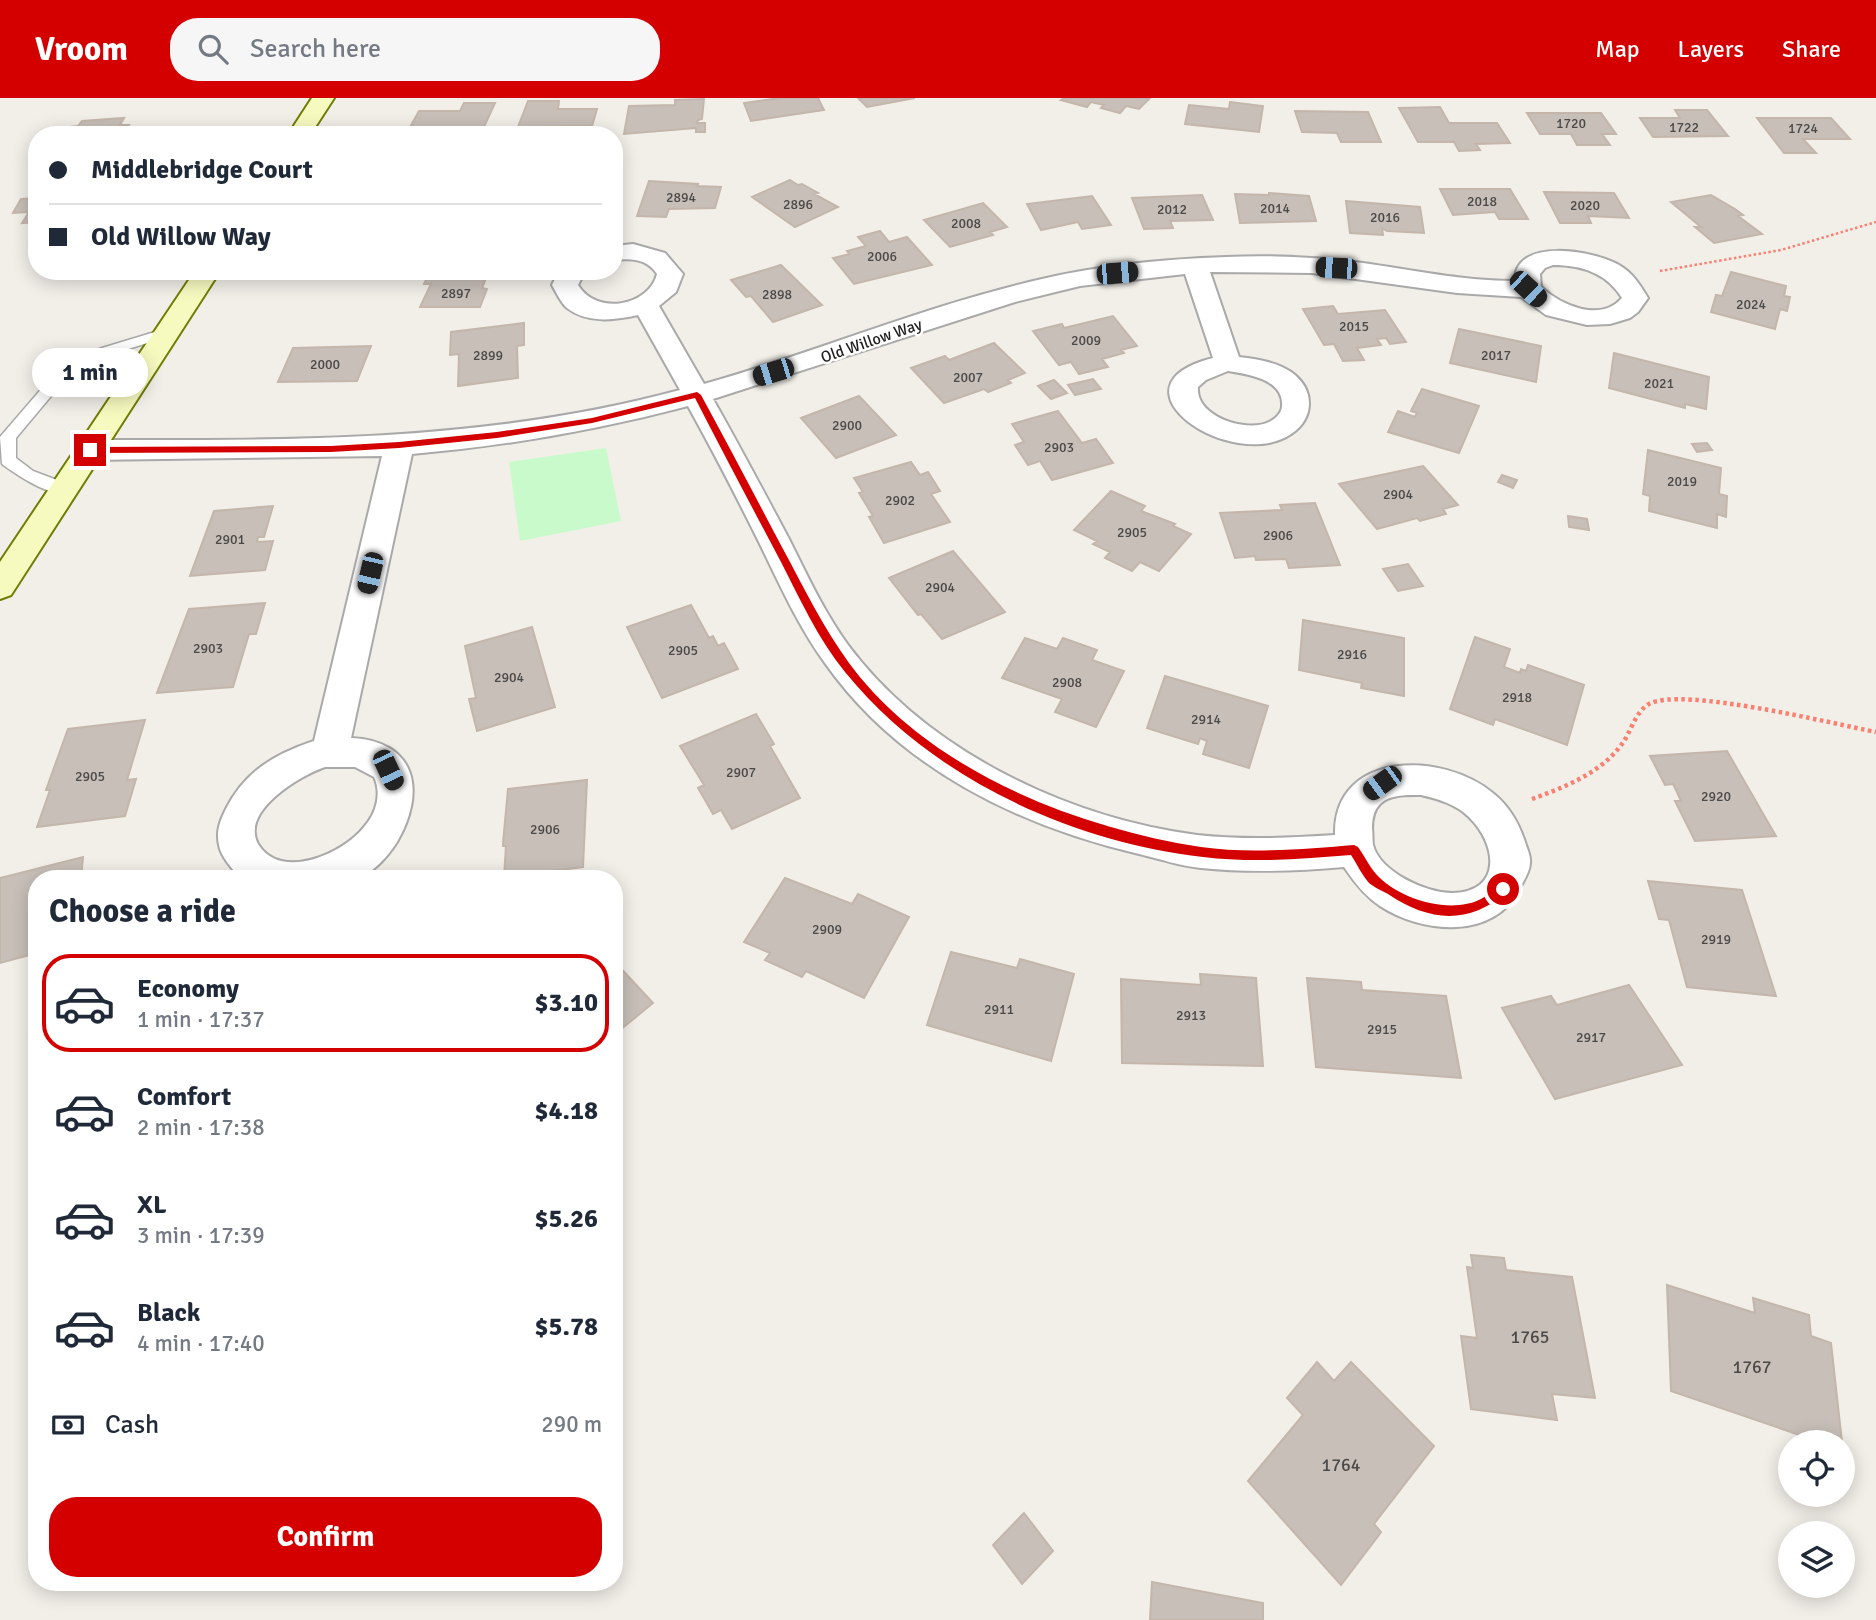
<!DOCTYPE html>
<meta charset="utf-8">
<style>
body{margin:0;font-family:Signika,sans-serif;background:#f6f6f7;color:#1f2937;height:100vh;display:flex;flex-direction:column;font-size:26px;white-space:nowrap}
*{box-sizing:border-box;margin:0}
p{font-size:23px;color:#747a83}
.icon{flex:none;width:38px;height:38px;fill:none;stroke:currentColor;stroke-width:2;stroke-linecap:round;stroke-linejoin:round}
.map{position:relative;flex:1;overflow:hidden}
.details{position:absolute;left:28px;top:772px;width:595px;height:721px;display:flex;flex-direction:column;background:#fff;border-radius:28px;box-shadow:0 4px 18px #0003}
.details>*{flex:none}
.banner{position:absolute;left:28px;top:28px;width:595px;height:154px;border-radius:28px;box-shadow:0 4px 18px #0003;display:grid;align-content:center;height:154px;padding:0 21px;background:#fff}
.fabs{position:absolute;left:1778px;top:1332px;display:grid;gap:14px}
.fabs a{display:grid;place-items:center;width:77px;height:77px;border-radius:50%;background:#fff;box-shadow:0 4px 18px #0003;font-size:35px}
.end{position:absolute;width:32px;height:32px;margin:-16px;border:9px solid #d40000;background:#fff;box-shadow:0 0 0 4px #fff}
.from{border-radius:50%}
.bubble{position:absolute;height:49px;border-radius:24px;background:#fff;box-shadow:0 4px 18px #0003;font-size:23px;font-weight:700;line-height:49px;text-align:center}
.car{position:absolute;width:21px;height:42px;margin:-21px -10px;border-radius:9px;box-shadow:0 0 5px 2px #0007;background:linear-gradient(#222 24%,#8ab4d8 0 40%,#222 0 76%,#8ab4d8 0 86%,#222 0)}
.banner b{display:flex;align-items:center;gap:24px;height:66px;font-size:26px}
.banner b+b{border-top:2px solid #e0e1e3}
.banner i{width:18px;height:18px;background:#1f2937}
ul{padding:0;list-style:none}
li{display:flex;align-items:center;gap:21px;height:98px;margin:0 14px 10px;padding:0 7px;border:4px solid transparent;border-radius:28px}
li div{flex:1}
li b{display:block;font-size:26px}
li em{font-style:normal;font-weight:700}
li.active{border-color:#d40000}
li>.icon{width:63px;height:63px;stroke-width:1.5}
h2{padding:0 21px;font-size:32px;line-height:84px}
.pay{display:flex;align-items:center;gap:18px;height:77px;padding:0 21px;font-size:26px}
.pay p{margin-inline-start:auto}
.action{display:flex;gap:14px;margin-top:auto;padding:14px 21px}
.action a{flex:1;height:80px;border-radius:28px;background:#d40000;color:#fff;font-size:28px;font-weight:700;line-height:80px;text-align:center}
header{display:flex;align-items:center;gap:42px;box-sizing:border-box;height:98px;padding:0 35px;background:#d40000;color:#fff}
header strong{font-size:33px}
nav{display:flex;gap:38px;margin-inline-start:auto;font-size:24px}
.search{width:490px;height:63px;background:#f6f6f7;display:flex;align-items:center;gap:18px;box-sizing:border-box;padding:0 24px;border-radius:28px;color:#747a83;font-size:26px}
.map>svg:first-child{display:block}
.park{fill:#c8facc}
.building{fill:#c7bfb8;stroke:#c4b6ab;stroke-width:2}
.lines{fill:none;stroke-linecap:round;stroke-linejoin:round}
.lane-casing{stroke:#a9a9a9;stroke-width:3}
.street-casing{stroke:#a9a9a9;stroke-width:4}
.secondary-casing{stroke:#707d05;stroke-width:4}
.path-far1{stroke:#fa8072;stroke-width:2.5;stroke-dasharray:2.5 2.5;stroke-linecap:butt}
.path{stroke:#fa8072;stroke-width:4.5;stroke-dasharray:3.5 3.5;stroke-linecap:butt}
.lane{fill:#fff;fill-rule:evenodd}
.street{fill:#fff;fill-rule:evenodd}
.secondary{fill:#f7fabf;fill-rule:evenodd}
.route{fill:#d40000}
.labels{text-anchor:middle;stroke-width:5;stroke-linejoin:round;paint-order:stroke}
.number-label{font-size:14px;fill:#4b4948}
.far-street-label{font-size:16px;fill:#222;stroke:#fff}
.near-number-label{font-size:18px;fill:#4b4948}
</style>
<header>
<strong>Vroom</strong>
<div class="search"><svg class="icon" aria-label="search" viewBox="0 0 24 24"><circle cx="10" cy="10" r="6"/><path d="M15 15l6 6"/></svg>Search here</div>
<nav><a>Map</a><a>Layers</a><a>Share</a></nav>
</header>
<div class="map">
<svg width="1876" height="1522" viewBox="0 0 1876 1522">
<rect width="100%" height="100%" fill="#f2efe9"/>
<path class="park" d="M606,350L621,423L520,443L509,364Z"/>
<path class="building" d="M780,0H818L824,12L751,23L744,5Z
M858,0H915L867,9Z
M1064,0H1150L1139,11L1126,8L1120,15L1101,10L1104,7L1091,4L1087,9L1061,2Z
M704,1L702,21L698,22L697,25H705V34H696V30L624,36L629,8L675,7V2Z
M528,3H559L558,11H597L592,28L518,29Z
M1230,4L1263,8L1259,34L1185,26L1189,7L1229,11Z
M464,5H495L483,31H409L419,13H460Z
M1440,9L1449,25H1497L1510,45L1476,46L1480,52L1459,53L1454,44H1418L1399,10Z
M1675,12H1707L1728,38L1653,39L1640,20H1680Z
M1295,13L1368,14L1381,44H1341L1337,35L1302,34Z
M1527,15H1601L1616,36H1602L1610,47H1577L1571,36H1540Z
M124,20L120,27H129L125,35H67L70,29L78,28L82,23Z
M1757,20H1831L1850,41H1803L1816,55H1784Z
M790,82L798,87L802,86L818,95L814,96L838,109L795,129L752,99Z
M649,83L698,86L697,88L721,89L715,110L669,111L666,119L637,118Z
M1440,91H1510L1528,121H1499L1495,114L1453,117Z
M1544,94L1614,95L1629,120L1588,118L1591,125H1560Z
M1269,95L1309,98L1316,123L1240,125L1235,96L1269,97Z
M1202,97L1213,122L1170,123L1173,130L1144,131L1132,100Z
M1711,97L1735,111L1743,117L1738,118L1762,136L1714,145L1695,129H1701L1671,104Z
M1092,98L1111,127L1082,131L1078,124L1041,132L1027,106Z
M37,100V124L22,125L29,114L13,115L21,101Z
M1346,103L1420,109L1424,135L1387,133L1382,130L1383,137L1350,135Z
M983,105L1007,129L990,134L993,137L950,149L924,122Z
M880,133L889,144L907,139L932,167L854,186L833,160L850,156L847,153L866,148L858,139Z
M781,167L822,207L773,224L751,198L746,199L731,182Z
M430,173H489L482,190L487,191L480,209H420L431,186H424Z
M1731,174L1786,188L1784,198L1790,199L1787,213L1780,211L1775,231L1711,214L1716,197L1722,198Z
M1333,208L1338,216L1385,212L1406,244L1390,246L1386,240L1377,241L1381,247L1357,250L1364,262L1343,263L1334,246L1324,247L1303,211Z
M1113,218L1137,248L1121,252L1124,255L1102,261L1108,269L1079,276L1071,264L1059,267L1033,233L1062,226L1064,230Z
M524,225V247L517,248L518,280L458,288L459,256L450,257L451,234Z
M1459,231L1541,248L1536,284L1450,265Z
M994,245L1025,275L1008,282L1011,285L988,294L984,291L944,305L911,270L945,258L949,262Z
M371,248L357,283L278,284L293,250Z
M1614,255L1709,279L1706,311L1685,306V310L1609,290Z
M1093,281L1101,291L1075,297L1068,287Z
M1054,282L1067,295L1051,301L1038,288Z
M1422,291L1479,308L1459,355L1388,334L1398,313L1415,319L1417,315L1411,313Z
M859,298L896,337L836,360L801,320Z
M1058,313L1082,345L1096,341L1113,365L1052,382L1040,363L1028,367L1015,347L1024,344L1012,326Z
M1707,345L1712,352L1697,354L1692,346Z
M1648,352L1721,370L1719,396L1727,398L1726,419L1717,416V430L1649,413L1650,398L1643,396Z
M911,364L920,377L928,374L940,393L931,396L950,424L884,445L869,419L873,418L859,395L863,394L854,380Z
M1423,368L1458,407L1443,411L1446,416L1420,423L1417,420L1377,431L1339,386Z
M1502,377L1517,382L1513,390L1498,384Z
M1111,393L1145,408L1141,413L1175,426L1173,428L1191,436L1159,473L1140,464L1132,473L1105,460L1110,454L1093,446L1097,443L1074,432Z
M1315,405L1340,467L1289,470L1286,461L1256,462L1255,458L1235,460L1220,415L1282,412L1280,407Z
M273,408L264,439H258L257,444L273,443L265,472L190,478L214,413Z
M1568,418L1587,421L1589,432L1569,429Z
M953,453L1005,514L942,541L921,516L918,517L889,480Z
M1408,466L1423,488L1398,493L1383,471Z
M265,505L256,536H249L233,589L157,595L189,511Z
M691,507L709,540L713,538L718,548L724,545L738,571L662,600L627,529Z
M1303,522L1404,540V598L1361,590L1362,585L1299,572Z
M532,529L555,609L477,633L469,601L476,600L465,548Z
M1475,539L1510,551L1504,569L1520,575L1521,571L1526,573L1528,567L1584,587L1567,647L1495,621L1493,627L1450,611Z
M1025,540L1057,551L1063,540L1097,552L1092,562L1124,573L1096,629L1055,614L1062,601L1002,580Z
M1165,578L1268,608L1249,670L1203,656L1207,643L1200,640L1198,646L1147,630Z
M756,616L774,646L770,648L800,700L732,731L721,712L713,716L698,690L704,687L680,648Z
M145,622L127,682L136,681L125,718L37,729L50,692H46L68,631Z
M1727,653L1773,733L1776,738L1695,743L1675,703H1681L1677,694L1673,686L1665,687L1650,658Z
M587,682L583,769L504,779L506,748H503V745L508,691Z
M83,759L81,780H37V855L0,865V780Z
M785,780L852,806L858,796L909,819L864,900L806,873L802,879L765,862L770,855L744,844Z
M1648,783L1742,792L1776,898L1687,889L1669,822L1659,821Z
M951,854L1017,870L1020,861L1074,876L1051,963L927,927Z
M614,863L653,905L614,937Z
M1200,876L1256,880L1263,968L1122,965L1121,881L1201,887Z
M1307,880L1361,884L1362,892L1446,898L1461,980L1316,969Z
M1629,887L1682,967L1555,1001L1502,910L1551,898L1557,907Z
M1471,1157L1504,1160L1506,1172L1572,1179L1595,1300L1552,1296L1557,1322L1471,1311L1461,1238L1477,1240L1467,1169L1473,1170Z
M1667,1187L1755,1215L1753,1200L1809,1217L1811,1238L1831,1245L1842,1344H1820L1671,1293Z
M1317,1264L1334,1283L1351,1264L1434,1348L1374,1426L1381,1434L1379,1437L1341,1487L1248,1383L1303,1317L1287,1300Z
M1024,1415L1053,1453L1022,1486L993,1447Z
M1152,1484L1263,1505V1522H1150Z"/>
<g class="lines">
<defs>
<path id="lane" d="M168,230L173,231L175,234L173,237L112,256L72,273L16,340V360L33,373L70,387L72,391L70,395C51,400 17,377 2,366L0,339L62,267L102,250Z"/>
<path id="street" d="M633,146L665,155L683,176L676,194L659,208L704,286C817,254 927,207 1042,181C1102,167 1164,161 1226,159C1271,157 1317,159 1363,165C1413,172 1464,183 1515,183C1514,138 1595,153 1619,167C1633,175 1640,187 1648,200L1638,214L1630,220L1610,226L1587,227L1546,217L1521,199L1457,195L1312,175L1210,174L1239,259C1257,261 1276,264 1291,274C1315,291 1315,320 1291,336C1232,376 1101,288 1213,260L1185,176L1080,188L1015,204L713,301C739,347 764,394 789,441C807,477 824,514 848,547C927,653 1067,720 1197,737C1243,742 1289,740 1335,737C1333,652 1444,653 1494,696C1510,709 1519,726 1525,744C1527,751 1531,758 1530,765C1530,773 1524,782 1520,790C1495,842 1423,836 1380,808C1365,798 1354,784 1344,769C1297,773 1249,775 1201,770C1180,768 1160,761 1139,756C1018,728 898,669 825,565C798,528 779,485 759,444C736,398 713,353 688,308C597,332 506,348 412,356L351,640C417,643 426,694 397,744C388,758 374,774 358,780C348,783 250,782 239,779C232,770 221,759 219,747C216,733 220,723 226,711C245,673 275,656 314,643L382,358L90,362L80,359L75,352L80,345L90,342C290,342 484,345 680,292L638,217C615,222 588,226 567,210C561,205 556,194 552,187L559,173H585L578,187C597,218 649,208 657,176C647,161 632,160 614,162V148ZM1553,167C1581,167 1607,175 1622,200C1600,225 1561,207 1541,189L1540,176L1545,170ZM1228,273C1247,276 1284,281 1282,308C1282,315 1275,321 1269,324C1247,335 1195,319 1198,289L1206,282ZM325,669H355L374,679C382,696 376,716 364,729C344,755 281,784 258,746C240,713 301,677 325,669ZM1421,697C1438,701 1456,706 1469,719C1497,746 1503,794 1452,795C1426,795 1380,774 1373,747C1372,742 1373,736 1372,731C1372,722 1373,713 1380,706C1390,696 1408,697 1421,697Z"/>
<path id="secondary" d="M312,0H334L310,37H288Z
M195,173H220L11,497L0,501V464Z"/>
</defs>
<use href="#lane" class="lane-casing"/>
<use href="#street" class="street-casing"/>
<use href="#secondary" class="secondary-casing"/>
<path class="path-far1" d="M1660,173L1781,152L1876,124"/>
<path class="path" d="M1532,701C1565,689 1601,675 1622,646C1631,634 1635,614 1649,606C1681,588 1834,626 1876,634"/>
<use href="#lane" class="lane"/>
<use href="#street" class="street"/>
<use href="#secondary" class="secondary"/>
</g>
<path class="route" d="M697,294L701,297C729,348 756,400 783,451C804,490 823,529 849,565C928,672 1074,729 1201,749C1248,756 1307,751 1354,747L1358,749C1364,757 1369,768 1376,776C1398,801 1450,817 1481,801C1489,797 1494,789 1503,786L1507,787V794C1468,828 1428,823 1388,796C1382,793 1374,789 1369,785C1362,777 1357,766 1351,757C1303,761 1252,765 1203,759C1069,743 931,680 845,574C818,541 800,501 781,464C752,409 723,355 695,300L592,325L497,340L399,350L331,354L90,355L86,352L90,349L331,348L399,344L497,334L592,320Z"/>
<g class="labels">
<g class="number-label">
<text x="1571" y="30">1720</text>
<text x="1684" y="34">1722</text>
<text x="1803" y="35">1724</text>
<text x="681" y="104">2894</text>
<text x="1482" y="108">2018</text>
<text x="798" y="111">2896</text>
<text x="1585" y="112">2020</text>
<text x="1275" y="115">2014</text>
<text x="1172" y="116">2012</text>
<text x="1385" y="124">2016</text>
<text x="966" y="130">2008</text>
<text x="882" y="163">2006</text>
<text x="456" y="200">2897</text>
<text x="777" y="201">2898</text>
<text x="1751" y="211">2024</text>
<text x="1354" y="233">2015</text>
<text x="1086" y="247">2009</text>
<text x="488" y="262">2899</text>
<text x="1496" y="262">2017</text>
<text x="325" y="271">2000</text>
<text x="968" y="284">2007</text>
<text x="1659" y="290">2021</text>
<text x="847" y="332">2900</text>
<text x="1059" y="354">2903</text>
<text x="1682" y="388">2019</text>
<text x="1398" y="401">2904</text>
<text x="900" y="407">2902</text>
<text x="1132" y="439">2905</text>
<text x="1278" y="442">2906</text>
<text x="230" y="446">2901</text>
<text x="940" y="494">2904</text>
<text x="208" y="555">2903</text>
<text x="683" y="557">2905</text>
<text x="1352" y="561">2916</text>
<text x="509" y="584">2904</text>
<text x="1067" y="589">2908</text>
<text x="1517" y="604">2918</text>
<text x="1206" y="626">2914</text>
<text x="741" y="679">2907</text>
<text x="90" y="683">2905</text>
<text x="1716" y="703">2920</text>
<text x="545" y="736">2906</text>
<text x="827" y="836">2909</text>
<text x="1716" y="846">2919</text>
<text x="999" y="916">2911</text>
<text x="1191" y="922">2913</text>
<text x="1382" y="936">2915</text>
<text x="1591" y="944">2917</text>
</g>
<g class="far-street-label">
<text transform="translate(871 242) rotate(-19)" y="6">Old Willow Way</text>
</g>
<g class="near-number-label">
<text x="1530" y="1245">1765</text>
<text x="1752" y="1275">1767</text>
<text x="1341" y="1373">1764</text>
</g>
</g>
</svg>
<div class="fabs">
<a><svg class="icon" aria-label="locate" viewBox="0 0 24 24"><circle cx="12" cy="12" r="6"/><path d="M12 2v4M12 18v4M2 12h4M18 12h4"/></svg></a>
<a><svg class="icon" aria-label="layers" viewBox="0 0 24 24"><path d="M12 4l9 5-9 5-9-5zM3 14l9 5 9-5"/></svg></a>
</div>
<i class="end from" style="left:1503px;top:791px"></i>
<i class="end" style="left:90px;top:352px"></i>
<div class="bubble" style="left:32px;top:250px;width:116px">1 min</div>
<i class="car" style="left:1336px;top:170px;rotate:273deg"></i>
<i class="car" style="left:1117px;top:175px;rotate:85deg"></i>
<i class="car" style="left:1528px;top:191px;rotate:133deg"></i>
<i class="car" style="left:773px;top:274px;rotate:253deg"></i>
<i class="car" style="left:370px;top:475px;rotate:193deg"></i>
<i class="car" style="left:388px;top:672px;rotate:155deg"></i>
<i class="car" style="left:1382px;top:685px;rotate:234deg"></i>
<div class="banner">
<b><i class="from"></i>Middlebridge Court</b>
<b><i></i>Old Willow Way</b>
</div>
<section class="details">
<h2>Choose a ride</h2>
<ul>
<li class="active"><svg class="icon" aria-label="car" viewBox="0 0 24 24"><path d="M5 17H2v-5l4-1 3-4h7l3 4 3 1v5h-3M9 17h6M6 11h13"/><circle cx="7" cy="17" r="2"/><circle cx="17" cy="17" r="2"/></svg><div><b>Economy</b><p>1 min · 17:37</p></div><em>$3.10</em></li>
<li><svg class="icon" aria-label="car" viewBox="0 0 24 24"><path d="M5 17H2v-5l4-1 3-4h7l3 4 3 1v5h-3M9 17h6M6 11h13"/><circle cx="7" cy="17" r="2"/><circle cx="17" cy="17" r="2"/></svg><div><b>Comfort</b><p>2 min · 17:38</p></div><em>$4.18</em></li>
<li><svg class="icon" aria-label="car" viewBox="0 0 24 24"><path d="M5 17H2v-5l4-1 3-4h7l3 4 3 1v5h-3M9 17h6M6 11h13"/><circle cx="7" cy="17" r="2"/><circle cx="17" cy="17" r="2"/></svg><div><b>XL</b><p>3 min · 17:39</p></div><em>$5.26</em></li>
<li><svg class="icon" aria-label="car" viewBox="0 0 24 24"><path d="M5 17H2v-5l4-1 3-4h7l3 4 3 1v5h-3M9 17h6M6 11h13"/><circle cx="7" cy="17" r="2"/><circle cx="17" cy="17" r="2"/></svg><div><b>Black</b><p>4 min · 17:40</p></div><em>$5.78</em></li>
</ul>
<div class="pay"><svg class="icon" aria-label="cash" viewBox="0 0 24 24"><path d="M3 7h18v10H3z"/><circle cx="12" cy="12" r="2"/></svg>Cash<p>290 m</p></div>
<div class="action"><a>Confirm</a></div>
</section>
</div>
